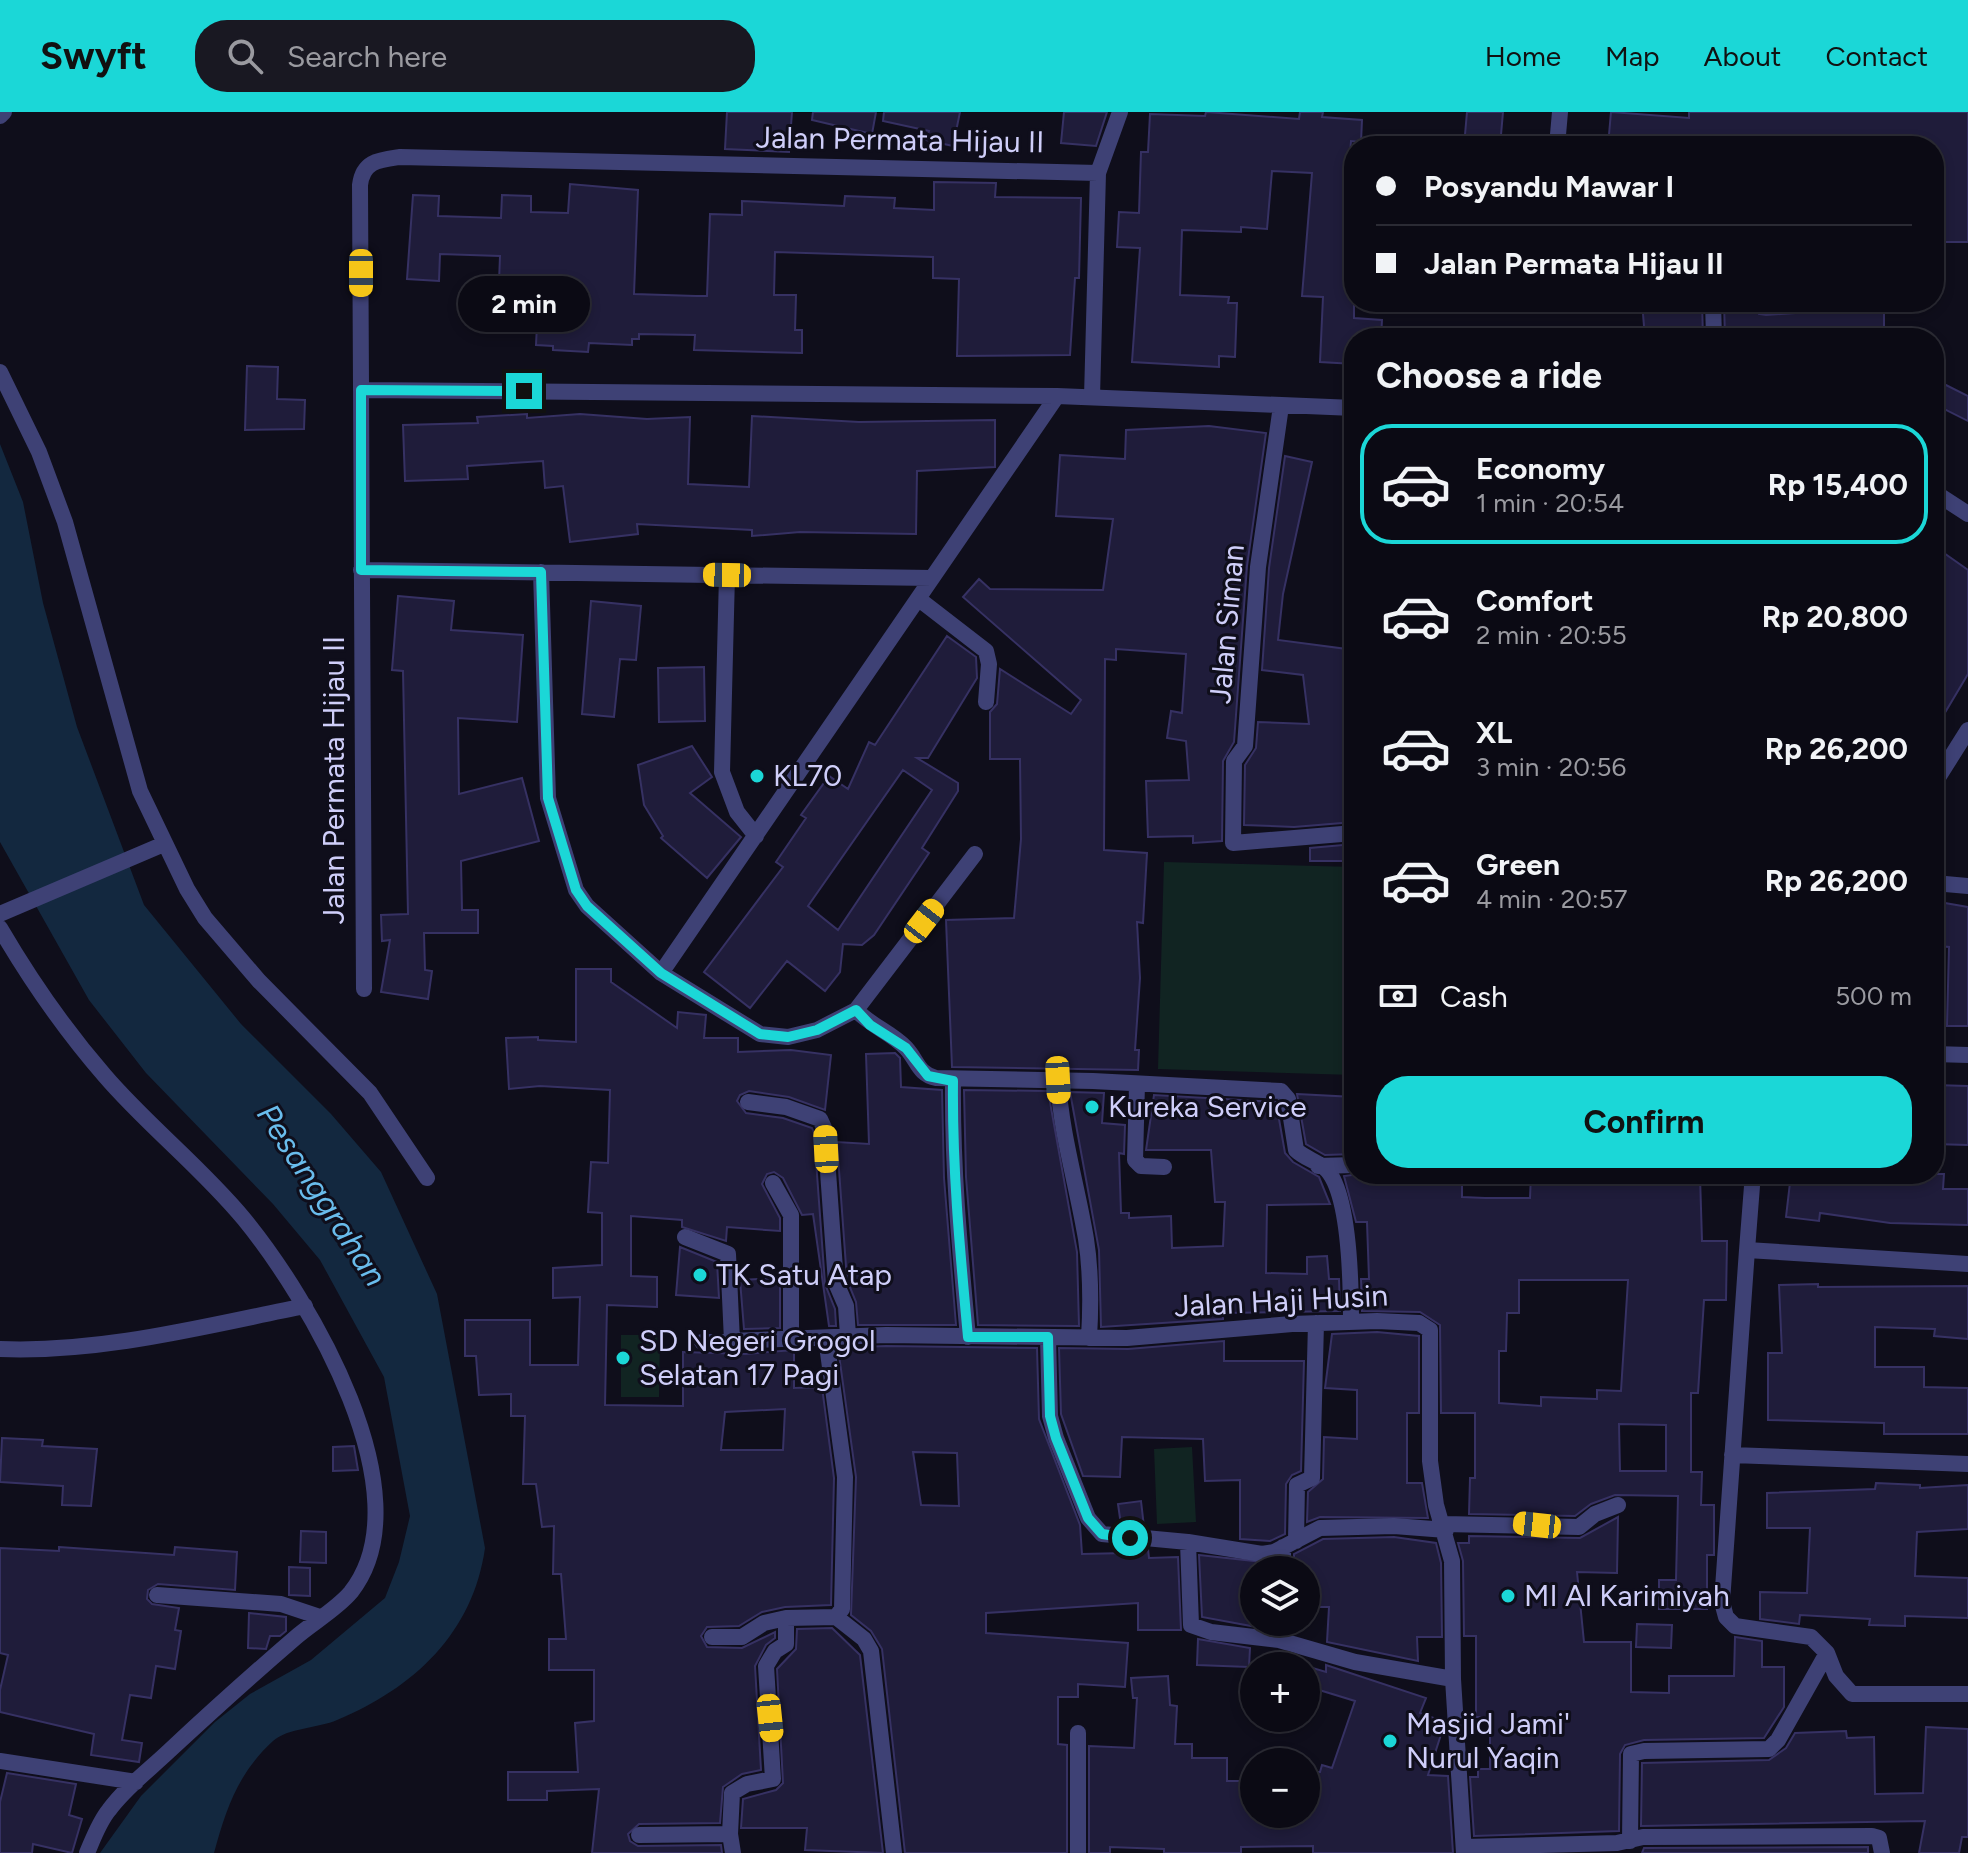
<!DOCTYPE html>
<meta charset="utf-8">
<style>
body{margin:0;font-family:Figtree,sans-serif;background:#191822;color:#f1f3f6;height:100vh;display:flex;flex-direction:column;font-size:30px;white-space:nowrap}
*{box-sizing:border-box;margin:0}
p{font-size:26px;color:#9a9aa0}
.icon{flex:none;width:44px;height:44px;fill:none;stroke:currentColor;stroke-width:2;stroke-linecap:round;stroke-linejoin:round}
.map{position:relative;flex:1;overflow:hidden}
.details{position:absolute;left:1344px;top:216px;width:600px;height:856px;display:flex;flex-direction:column;background:#0b0a14;border-radius:32px;box-shadow:0 4px 12px #0003,0 0 0 2px #2b2b34}
.details>*{flex:none}
.top-card{position:absolute;left:1344px;top:24px;width:600px;height:176px;border-radius:32px;box-shadow:0 4px 12px #0003,0 0 0 2px #2b2b34;display:grid;align-content:center;height:176px;padding:0 32px;background:#0b0a14}
.tools{position:absolute;left:1240px;top:1444px;display:grid;gap:16px}
.tools a{display:grid;place-items:center;width:80px;height:80px;border-radius:50%;background:#0b0a14;box-shadow:0 4px 12px #0003,0 0 0 2px #2b2b34;font-size:40px}
.end{position:absolute;width:36px;height:36px;margin:-18px;border:10px solid #1bd7d7;background:#111;box-shadow:0 0 0 4px #111}
.from{border-radius:50%}
.bubble{position:absolute;height:56px;border-radius:28px;background:#0b0a14;box-shadow:0 4px 12px #0003,0 0 0 2px #2b2b34;font-size:26px;font-weight:700;line-height:56px;text-align:center}
.car{position:absolute;width:24px;height:48px;margin:-24px -12px;border-radius:10px;box-shadow:0 0 6px 2px #0007;background:linear-gradient(#f5c518 24%,#345 0 40%,#f5c518 0 76%,#345 0 86%,#f5c518 0)}
.top-card b{display:flex;align-items:center;gap:28px;height:76px;font-size:30px}
.top-card b+b{border-top:2px solid #2b2b34}
.top-card i{width:20px;height:20px;background:#f1f3f6}
ul{padding:0;list-style:none}
li{display:flex;align-items:center;gap:24px;height:120px;margin:0 16px 12px;padding:0 16px;border:4px solid transparent;border-radius:32px}
li div{flex:1}
li b{display:block;font-size:30px}
li em{font-style:normal;font-weight:700}
li.current{border-color:#1bd7d7}
li>.icon{width:72px;height:72px;stroke-width:1.5}
h2{padding:0 32px;font-size:36px;line-height:96px}
.pay{display:flex;align-items:center;gap:20px;height:88px;padding:0 32px;font-size:30px}
.pay p{margin-inline-start:auto}
.primary-button{display:flex;gap:16px;margin-top:auto;padding:16px 32px}
.primary-button a{flex:1;height:92px;border-radius:32px;background:#1bd7d7;color:#111;font-size:32px;font-weight:700;line-height:92px;text-align:center}
header{display:flex;align-items:center;gap:48px;box-sizing:border-box;height:112px;padding:0 40px;background:#1bd7d7;color:#111}
header strong{font-size:38px}
nav{display:flex;gap:44px;margin-inline-start:auto;font-size:28px}
.search{width:560px;height:72px;background:#191822;display:flex;align-items:center;gap:20px;box-sizing:border-box;padding:0 28px;border-radius:32px;color:#9a9aa0;font-size:30px}
.map>svg:first-child{display:block}
.green{fill:#112422}
.water{fill:#13283f}
.building{fill:#1f1c3a;stroke:#363163;stroke-width:2;fill-rule:evenodd}
.lines{fill:none;stroke-linecap:round;stroke-linejoin:round}
.street{stroke:#3e4175;stroke-width:16}
.route{stroke:#1bd7d7;stroke-width:10}
.poi-dot{fill:#1bd7d7;stroke:#0f0e1b;stroke-width:3}
.labels{text-anchor:middle;stroke-width:6;stroke-linejoin:round;paint-order:stroke}
.street-label{font-size:30px;fill:#cfcef9;stroke:#0f0e1b}
.poi-label{font-size:30px;fill:#cfcef9;stroke:#0f0e1b;text-anchor:start}
.water-label{font-size:32px;font-style:italic;fill:#69bcec;stroke:#0f0e1b}
</style>
<header>
<strong>Swyft</strong>
<div class="search"><svg class="icon" aria-label="search" viewBox="0 0 24 24"><circle cx="10" cy="10" r="6"/><path d="M15 15l6 6"/></svg>Search here</div>
<nav><a>Home</a><a>Map</a><a>About</a><a>Contact</a></nav>
</header>
<div class="map">
<svg width="1968" height="1741" viewBox="0 0 1968 1741">
<rect width="100%" height="100%" fill="#0f0e1b"/>
<path class="green" d="M1164,750L1354,755V963L1158,957Z
M621,1223H660L659,1285H621Z
M1192,1335L1196,1410L1157,1412L1154,1337Z"/>
<path class="water" d="M0,332L23,390L43,491L77,615L144,793L241,912L331,1002L381,1060L437,1182L485,1436C473,1521 414,1576 337,1608C319,1616 287,1616 273,1629C238,1661 226,1697 214,1741H100L141,1684L215,1610L250,1582L311,1548L385,1486L399,1450L410,1404L384,1265L320,1148L273,1092L146,961L89,888L0,730Z"/>
<path class="building" d="M727,0H792L789,40L725,37Z
M813,0H876L872,22L812,8Z
M884,0H960L953,34L926,28L929,19L883,9Z
M1064,0H1107L1096,34L1061,31Z
M1206,0L1299,7L1300,0H1323L1322,5L1362,8L1361,30L1351,29L1347,82H1351L1350,106H1354V206L1382,208L1381,226H1354V252L1320,250L1323,185L1302,184L1312,61L1272,59L1267,117L1241,115V120L1182,118L1180,183L1229,185L1228,191H1237L1235,245L1219,244V255L1132,250L1140,136L1117,135L1119,100L1139,101L1141,40H1148L1150,2L1205,4Z
M1467,0H1503L1500,34H1464Z
M1611,0L1689,6V0H1968V130H1934V34H1608Z
M934,70L996,71L995,85L1081,86L1079,166H1075L1070,243L957,244L959,167L933,166V145L775,140L774,183H796L795,218H802V241L694,238L695,223L639,222V227H632V233L589,231L588,240L553,238V234L536,233L539,173L499,170L500,144L440,142L439,169L407,167L413,83L439,84L438,104L501,106L502,83L531,84V100L568,101L570,72L638,78L634,182L696,184H707L710,102L742,103V89L844,94L845,84L895,86L894,96L934,98Z
M1642,190H1702L1703,226H1645Z
M1724,190H1759V202L1766,203L1809,200L1808,190H1884V226H1725Z
M247,254L278,255L277,287L305,288L304,317L245,318Z
M1940,270L1968,284V309L1934,292V281Z
M527,302V306L580,302L647,307L690,305L688,372L749,375L752,304L859,310L995,308V355L917,359L916,422L800,420L752,424V418L637,412L638,422L570,430L563,374L545,376L543,349L467,354L468,367L405,369L403,313L478,311L477,305Z
M1209,314L1266,321L1247,454L1234,630L1223,649L1222,729L1193,731V724L1148,725L1146,669L1189,668L1186,629L1167,626L1171,599L1182,601L1186,542L1116,537V548L1105,547L1104,738L1147,741L1143,811L1137,810L1140,866L1135,938H1139L1138,958L952,955L946,808L1014,806L1021,727L1020,647H990V600L997,592L1000,557L1071,602L1081,588L963,485L979,467L990,477L1103,478L1113,407L1056,404L1060,343L1125,347L1126,318Z
M1285,344L1312,350L1283,482L1278,528L1354,538V710L1294,715L1244,713L1245,653L1256,636L1258,610L1309,612L1303,563L1262,558L1269,456Z
M1934,434L1968,458V562L1934,619Z
M398,484L454,489L451,518L523,523L517,610L458,606L459,682L522,666L539,729L461,749L462,798H478V821H424L425,858L432,859L428,887L381,880L390,828L382,829L381,803L408,802L403,559L392,558Z
M591,489L641,494L636,548L620,547L614,605L582,602Z
M947,524L976,545L977,566L928,646H917L958,671V679L922,736L929,741L874,823L862,833L843,832L840,860L825,879L787,849L750,896L704,860L783,755L776,750L806,706L801,703L829,664L848,677L869,630L875,633ZM903,658L932,678L838,818L808,794Z
M704,555L705,609L659,610L658,556Z
M692,634L712,665L690,681L741,725L707,766L661,726L663,724L644,693L638,653Z
M1354,732V749H1310V736Z
M1945,791L1968,795V914H1947L1949,835L1939,834Z
M576,857H611V870L677,916L678,900L706,903L704,926H738V940L791,938L831,943L825,998L789,985L749,979L740,983L737,989L746,1001L783,1006L812,1016L814,1021L825,1172L835,1197L836,1214H829L813,1102L802,1103L783,1066L774,1060L767,1062L762,1072L780,1106V1119L727,1115L726,1129L682,1115V1108L631,1104V1164L657,1165V1195L607,1193L605,1293L683,1294V1240L745,1242L794,1238V1276L822,1275L834,1366L831,1493L785,1495L762,1500L739,1514L707,1515L701,1524L707,1535L742,1536L775,1520V1526L766,1533L755,1554L761,1658L742,1662L723,1675L720,1711L639,1712L628,1722L630,1729L638,1734L721,1733L722,1741H592L599,1677L547,1679V1688H508V1660H578L575,1611L594,1609V1558H549V1527H566L561,1462H553L554,1414L542,1415L536,1372H523L525,1304H511V1282L479,1283L476,1244H465V1208H530V1253H578L580,1185L553,1186V1156L602,1153V1101L588,1100L591,1050L608,1051L610,978L540,974L509,977L506,926L538,925V928L576,930ZM785,1297L783,1338H721L725,1300Z
M895,941L900,946L901,975L942,978L944,1066L956,1213H858L856,1190L847,1168L837,1030L869,1032L866,942Z
M1934,973L1968,974V1033L1934,1032Z
M964,978L1048,979L1077,1140L1079,1214L978,1213L966,1065Z
M1070,980L1104,981L1102,1011L1125,1013L1124,1042L1119,1041L1121,1101H1129V1106L1171,1104L1172,1136L1223,1134L1225,1090H1215L1211,1038H1146L1154,983L1276,990L1285,1041L1293,1050L1319,1065L1330,1092L1267,1093L1266,1161L1307,1162V1145L1327,1144L1329,1167H1339L1340,1199L1223,1201V1207L1101,1215L1099,1138Z
M1297,982L1354,985V1042L1325,1043L1306,1032Z
M1360,1062H1462V1085L1485,1086H1530L1531,1062H1622V1068L1700,1064L1702,1129H1727L1726,1188H1704L1698,1281H1691V1360H1702L1701,1393H1714V1443H1707V1497H1659V1468H1676L1678,1384L1615,1383L1591,1392L1575,1404L1469,1402L1470,1366H1475V1301H1441L1440,1213L1420,1200L1362,1199L1361,1167H1369L1367,1110H1356L1344,1064ZM1519,1168H1628L1621,1279L1597,1278V1287L1541,1285V1294L1499,1291V1239H1506L1507,1201H1519ZM1619,1312L1666,1313V1359H1620Z
M1791,1062H1826L1897,1072V1062H1944L1943,1077H1968V1113L1890,1111L1820,1101L1819,1109L1786,1105Z
M680,1135L717,1150L719,1186L676,1183Z
M780,1166V1216L744,1217L740,1168Z
M1818,1172V1175L1968,1174V1227L1934,1224L1935,1217L1875,1215V1255H1924V1275L1968,1276V1322H1884V1311L1768,1308V1241H1782L1779,1173Z
M1377,1220L1419,1224V1301H1407V1371H1422L1428,1406L1320,1405L1307,1410L1308,1380L1323,1367L1324,1325L1357,1327V1278L1325,1276L1332,1222Z
M1224,1229V1249H1304L1301,1359L1292,1363L1286,1372L1285,1422L1270,1429L1240,1427V1368L1205,1369L1203,1327L1122,1325L1120,1365L1083,1364L1061,1302L1059,1236L1128,1237Z
M886,1234L1037,1236L1039,1307L1080,1413L1082,1442L1126,1441L1125,1435L1148,1437L1149,1446L1178,1445L1181,1518H1138V1491L986,1501V1521L1128,1531L1125,1575L1078,1572V1585H1058V1632L1067,1633V1741H905L882,1537L871,1519L851,1503L856,1365L838,1236ZM913,1340L957,1341L959,1394L921,1393Z
M2,1326L43,1328L42,1334L97,1337L91,1394L62,1393L63,1374L0,1370Z
M354,1334L358,1358L333,1359V1335Z
M1876,1371L1920,1373V1376L1968,1373V1417L1917,1420L1915,1464L1968,1466V1506L1905,1504V1514L1869,1513L1870,1507L1800,1503L1799,1512L1760,1507V1480L1807,1481L1810,1416H1767V1381L1875,1377Z
M1141,1389L1144,1415L1121,1413L1118,1392Z
M1618,1405L1617,1461L1577,1460L1584,1530H1631V1580L1669,1581V1564H1734L1735,1525L1762,1529V1555H1784V1595L1764,1626L1644,1628L1625,1633L1620,1642L1619,1719L1474,1724L1470,1665H1478V1657H1490V1605H1476V1524H1464L1463,1449L1458,1431H1469V1424L1580,1426Z
M301,1419L326,1420V1451L300,1450Z
M1394,1425L1436,1431L1441,1451L1442,1525H1417L1418,1549L1327,1530L1329,1495H1306V1458H1294V1442L1323,1427Z
M59,1435L174,1443L175,1435L237,1440L235,1478L158,1472L148,1478L147,1487L152,1492L179,1496L175,1518L181,1519L175,1557L156,1554L151,1586L130,1583L122,1628L142,1631L139,1650L91,1643L94,1622L0,1600V1578L8,1543L0,1541V1436L59,1439Z
M1199,1443L1272,1451V1458H1251V1514L1202,1505Z
M289,1455L310,1456V1484L289,1483Z
M249,1501L286,1505V1519L280,1524H270L266,1537L248,1536Z
M1637,1512L1672,1513L1671,1536L1636,1535Z
M832,1516L860,1543L883,1741L805,1738L807,1716H741L743,1687L776,1678L783,1671L777,1557L796,1537L797,1517Z
M1198,1527L1250,1536L1249,1555L1197,1553Z
M1326,1553L1426,1586L1420,1601L1445,1610L1428,1663L1448,1664L1453,1741H1313V1734L1241,1735V1741H1164V1737L1110,1735V1741H1089V1634L1134,1636L1137,1586H1133L1131,1566L1168,1564L1170,1593L1177,1594L1175,1632H1192V1646H1227V1669H1254V1702H1306V1660H1320L1322,1653L1332,1656L1355,1589L1306,1574V1554L1326,1560Z
M1926,1615L1968,1617V1725H1962L1959,1741H1919L1925,1709L1641,1714L1642,1651L1769,1648L1786,1636L1795,1621L1846,1619L1847,1626L1874,1625L1875,1682L1923,1681Z
M7,1661L76,1672L69,1703L82,1707L72,1741L33,1732L32,1741H0V1690Z
M1868,1735V1741H1642L1644,1736Z"/>
<g class="lines">
<path class="street" d="M0,4L4,0
M1557,34L1560,0
M1098,61L1120,0
M1713,190L1714,226
M0,260L39,340L65,410L140,679L187,777L205,806L259,869L370,981L427,1066
M361,278L1057,284
M1281,294L1258,455L1245,634L1234,649L1233,731L1354,721
M1934,380L1968,402
M361,458L932,466
M541,460L548,686L576,778L587,794L661,861L760,922L788,925L817,918L856,898L975,742
M727,463L722,660L737,700L756,724
M920,488L986,539L989,552L986,590
M1934,672L1968,618
M1934,771L1968,774
M0,802L164,732
M0,816C31,869 65,918 105,964C148,1014 201,1055 244,1107C308,1185 427,1383 351,1480C337,1497 312,1511 295,1526C252,1563 211,1600 169,1639C149,1658 125,1676 109,1698C99,1710 93,1727 87,1741
M661,861L1057,284L1354,296
M364,877L360,73C363,49 379,48 400,45L1098,61L1092,285
M856,898C871,914 892,921 906,936C918,949 918,962 936,966L1093,969L1281,979L1288,987L1296,1038C1304,1046 1319,1050 1327,1058C1350,1084 1351,1175 1351,1210
M1934,942L1968,943
M1058,968C1061,1022 1077,1073 1086,1127C1091,1159 1091,1193 1089,1226
M953,969C952,1055 960,1139 968,1225
M1137,972L1135,1048L1141,1054L1164,1055
M748,990L786,995L820,1007L825,1018L836,1171L846,1194L848,1224
M1318,1054L1354,1053
M1742,1062L1751,1068L1752,1074L1747,1138
M773,1071L791,1103V1227
M685,1125L728,1142L732,1229
M1968,1152L1747,1138L1722,1490L1726,1505L1735,1514L1811,1525L1827,1541L1836,1564L1852,1582H1968
M1048,1225L1050,1304L1056,1326L1088,1406L1102,1422L1188,1430L1262,1442L1274,1440L1320,1416L1394,1414L1446,1418
M702,1230L886,1223L1127,1226L1292,1212L1377,1209L1419,1211L1430,1218V1349L1436,1393L1452,1449L1453,1567L1464,1741
M0,1237C103,1241 205,1214 305,1194
M1732,1343L1968,1352
M1444,1412L1579,1415L1595,1402L1618,1393
M1296,1429L1297,1373L1312,1366L1316,1211
M1188,1430L1191,1513L1211,1520L1279,1528L1355,1550L1453,1567
M1283,1435V1458
M157,1483L281,1492L320,1505
M836,1505L864,1527L871,1539L894,1741
M712,1525H742L764,1511L786,1506L836,1505L842,1497L845,1365L826,1226
M1078,1621V1741
M0,1649L136,1670
M730,1722L732,1681L747,1672L773,1667L766,1554L775,1539L786,1532V1506
M639,1723L730,1722L733,1741
M1630,1729L1631,1642L1644,1639L1769,1637L1778,1628L1827,1541
M1464,1735L1617,1731L1643,1725L1872,1724L1879,1726L1882,1741"/>
</g>
<g class="lines">
<path class="route" d="M524,279L361,278V458L541,460L548,686L576,778L587,794L661,861L760,922L788,925L817,918L856,898L870,913L906,936L928,964L953,969C952,1055 960,1139 968,1225H1048L1050,1304L1056,1326L1088,1406L1102,1422L1130,1426"/>
</g>
<g class="poi-dot">
<circle cx="757" cy="664" r="8"/>
<circle cx="1092" cy="995" r="8"/>
<circle cx="700" cy="1163" r="8"/>
<circle cx="623" cy="1246" r="8"/>
<circle cx="1508" cy="1484" r="8"/>
<circle cx="1390" cy="1629" r="8"/>
</g>
<g class="labels">
<g class="street-label">
<text transform="translate(900 28) rotate(1)" y="10">Jalan Permata Hijau II</text>
<text transform="translate(1227 512) rotate(-85)" y="10">Jalan Siman</text>
<text transform="translate(334 668) rotate(-90)" y="10">Jalan Permata Hijau II</text>
<text transform="translate(1281 1189) rotate(-3)" y="10">Jalan Haji Husin</text>
</g>
<g class="poi-label">
<text x="773" y="674">KL70</text>
<text x="1108" y="1005">Kureka Service</text>
<text x="716" y="1173">TK Satu Atap</text>
<text x="639" y="1239">SD Negeri Grogol<tspan x="639" dy="34">Selatan 17 Pagi</tspan></text>
<text x="1524" y="1494">MI Al Karimiyah</text>
<text x="1406" y="1622">Masjid Jami'<tspan x="1406" dy="34">Nurul Yaqin</tspan></text>
</g>
<g class="water-label">
<text transform="translate(322 1083) rotate(57)" y="11">Pesanggrahan</text>
</g>
</g>
</svg>
<div class="tools">
<a><svg class="icon" aria-label="layers" viewBox="0 0 24 24"><path d="M12 4l9 5-9 5-9-5zM3 14l9 5 9-5"/></svg></a>
<a>+</a>
<a>−</a>
</div>
<i class="end from" style="left:1130px;top:1426px"></i>
<i class="end" style="left:524px;top:279px"></i>
<div class="bubble" style="left:458px;top:164px;width:132px">2 min</div>
<i class="car" style="left:361px;top:161px;rotate:180deg"></i>
<i class="car" style="left:727px;top:463px;rotate:271deg"></i>
<i class="car" style="left:924px;top:809px;rotate:38deg"></i>
<i class="car" style="left:1058px;top:968px;rotate:177deg"></i>
<i class="car" style="left:826px;top:1037px;rotate:357deg"></i>
<i class="car" style="left:1537px;top:1413px;rotate:276deg"></i>
<i class="car" style="left:770px;top:1606px;rotate:174deg"></i>
<div class="top-card">
<b><i class="from"></i>Posyandu Mawar I</b>
<b><i></i>Jalan Permata Hijau II</b>
</div>
<section class="details">
<h2>Choose a ride</h2>
<ul>
<li class="current"><svg class="icon" aria-label="car" viewBox="0 0 24 24"><path d="M5 17H2v-5l4-1 3-4h7l3 4 3 1v5h-3M9 17h6M6 11h13"/><circle cx="7" cy="17" r="2"/><circle cx="17" cy="17" r="2"/></svg><div><b>Economy</b><p>1 min · 20:54</p></div><em>Rp 15,400</em></li>
<li><svg class="icon" aria-label="car" viewBox="0 0 24 24"><path d="M5 17H2v-5l4-1 3-4h7l3 4 3 1v5h-3M9 17h6M6 11h13"/><circle cx="7" cy="17" r="2"/><circle cx="17" cy="17" r="2"/></svg><div><b>Comfort</b><p>2 min · 20:55</p></div><em>Rp 20,800</em></li>
<li><svg class="icon" aria-label="car" viewBox="0 0 24 24"><path d="M5 17H2v-5l4-1 3-4h7l3 4 3 1v5h-3M9 17h6M6 11h13"/><circle cx="7" cy="17" r="2"/><circle cx="17" cy="17" r="2"/></svg><div><b>XL</b><p>3 min · 20:56</p></div><em>Rp 26,200</em></li>
<li><svg class="icon" aria-label="car" viewBox="0 0 24 24"><path d="M5 17H2v-5l4-1 3-4h7l3 4 3 1v5h-3M9 17h6M6 11h13"/><circle cx="7" cy="17" r="2"/><circle cx="17" cy="17" r="2"/></svg><div><b>Green</b><p>4 min · 20:57</p></div><em>Rp 26,200</em></li>
</ul>
<div class="pay"><svg class="icon" aria-label="cash" viewBox="0 0 24 24"><path d="M3 7h18v10H3z"/><circle cx="12" cy="12" r="2"/></svg>Cash<p>500 m</p></div>
<div class="primary-button"><a>Confirm</a></div>
</section>
</div>
